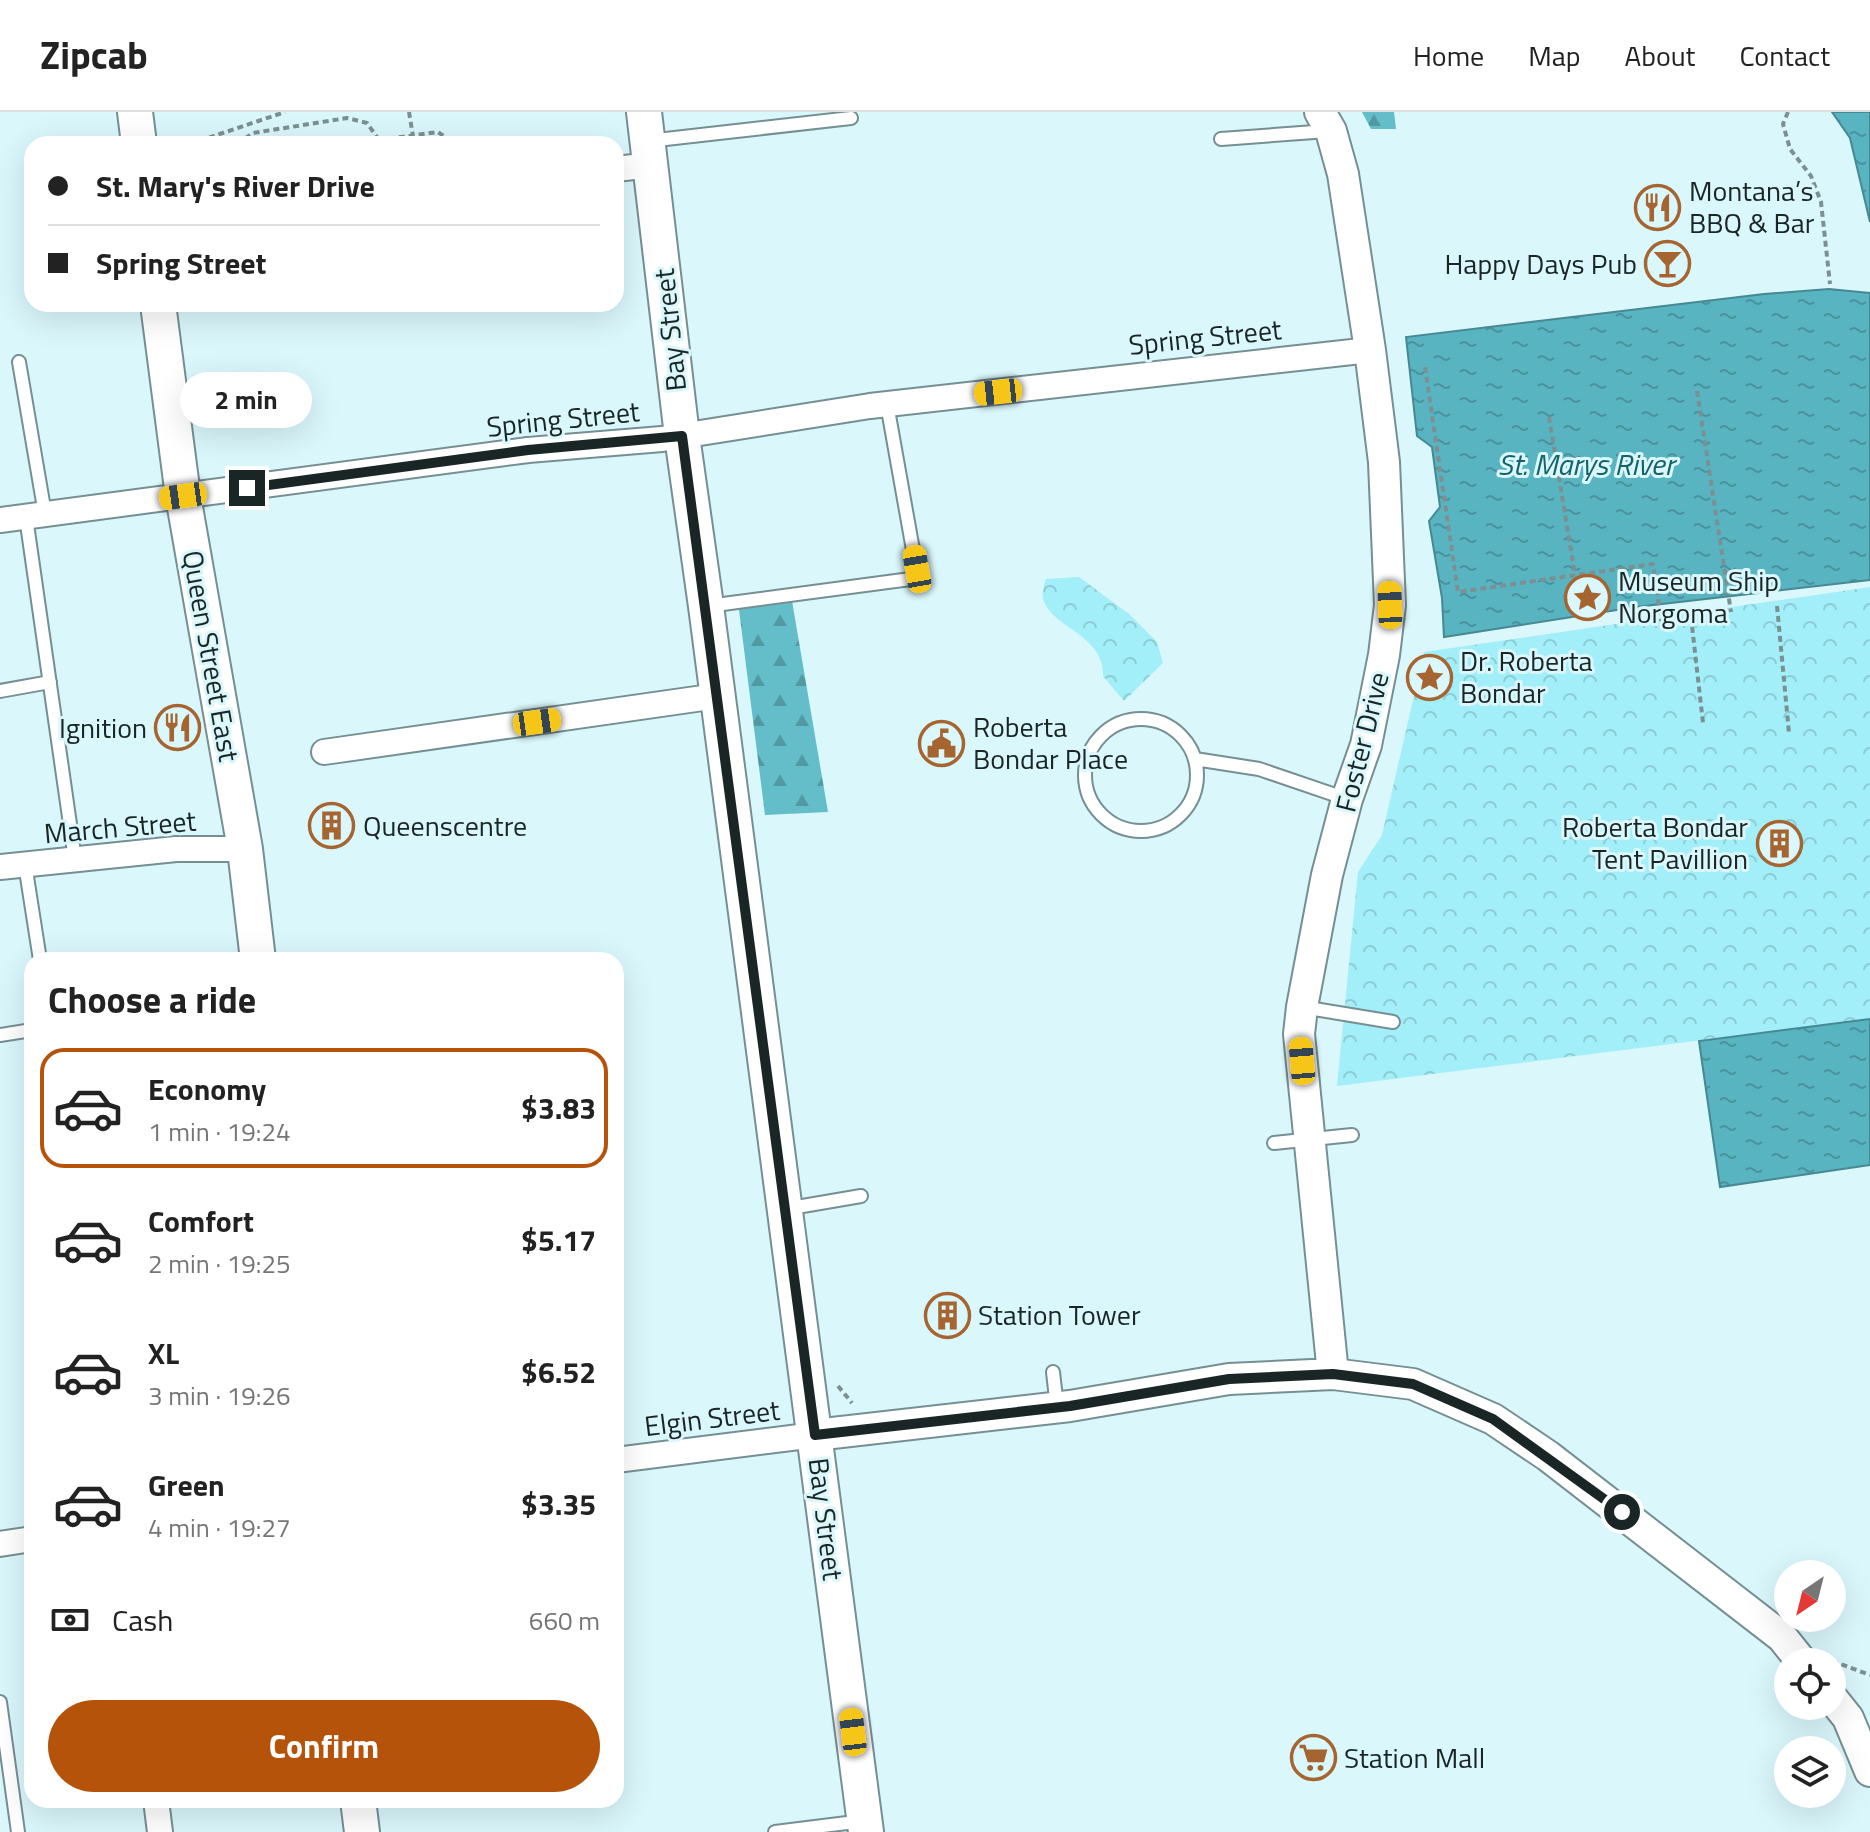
<!DOCTYPE html>
<meta charset="utf-8">
<style>
body{margin:0;font-family:"Titillium Web",sans-serif;background:#f2f2f2;color:#222;height:100vh;display:flex;flex-direction:column;font-size:30px;white-space:nowrap}
*{box-sizing:border-box;margin:0}
p{font-size:26px;color:#767676}
.icon{flex:none;width:44px;height:44px;fill:none;stroke:currentColor;stroke-width:2;stroke-linecap:round;stroke-linejoin:round}
.map{position:relative;flex:1;overflow:hidden}
.sheet{position:absolute;left:24px;top:840px;width:600px;height:856px;display:flex;flex-direction:column;background:#fff;border-radius:24px;box-shadow:0 8px 32px #0002}
.sheet>*{flex:none}
.top-card{position:absolute;left:24px;top:24px;width:600px;height:176px;border-radius:24px;box-shadow:0 8px 32px #0002;display:grid;align-content:center;height:176px;padding:0 24px;background:#fff}
.needle{width:52px;rotate:215deg}
.controls{position:absolute;left:1774px;top:1448px;display:grid;gap:16px}
.controls a{display:grid;place-items:center;width:72px;height:72px;border-radius:50%;background:#fff;box-shadow:0 8px 32px #0002;font-size:40px}
.end{position:absolute;width:36px;height:36px;margin:-18px;border:10px solid #1a2526;background:#fff;box-shadow:0 0 0 4px #fff}
.from{border-radius:50%}
.bubble{position:absolute;height:56px;border-radius:28px;background:#fff;box-shadow:0 8px 32px #0002;font-size:26px;font-weight:700;line-height:56px;text-align:center}
.car{position:absolute;width:24px;height:48px;margin:-24px -12px;border-radius:10px;box-shadow:0 0 6px 2px #0007;background:linear-gradient(#f5c518 24%,#345 0 40%,#f5c518 0 76%,#345 0 86%,#f5c518 0)}
.top-card b{display:flex;align-items:center;gap:28px;height:76px;font-size:30px}
.top-card b+b{border-top:2px solid #e0e0e0}
.top-card i{width:20px;height:20px;background:#222}
ul{padding:0;list-style:none}
li{display:flex;align-items:center;gap:24px;height:120px;margin:0 16px 12px;padding:0 8px;border:4px solid transparent;border-radius:24px}
li div{flex:1}
li b{display:block;font-size:30px}
li em{font-style:normal;font-weight:700}
li.current{border-color:#b45309}
li>.icon{width:72px;height:72px;stroke-width:1.5}
h2{padding:0 24px;font-size:36px;line-height:96px}
.pay{display:flex;align-items:center;gap:20px;height:88px;padding:0 24px;font-size:30px}
.pay p{margin-inline-start:auto}
.primary-button{display:flex;gap:16px;margin-top:auto;padding:16px 24px}
.primary-button a{flex:1;height:92px;border-radius:48px;background:#b45309;color:#fff;font-size:32px;font-weight:700;line-height:92px;text-align:center}
header{display:flex;align-items:center;gap:48px;box-sizing:border-box;height:112px;padding:0 40px;background:#fff;border-bottom:2px solid #e0e0e0}
header strong{font-size:38px}
nav{display:flex;gap:44px;margin-inline-start:auto;font-size:28px}
.map>svg:first-child{display:block}
.forest{fill:url(#forest-firs)}
.park{fill:url(#park-crowns)}
.water{fill:url(#water-ripples);stroke:#468992;stroke-width:2}
.lines{fill:none;stroke-linecap:round;stroke-linejoin:round}
.service-casing{stroke:#758f93;stroke-width:16}
.minor-casing{stroke:#758f93;stroke-width:28}
.tertiary-casing{stroke:#758f93;stroke-width:34}
.secondary-casing{stroke:#758f93;stroke-width:38}
.path{stroke:#7c9092;stroke-width:4;stroke-dasharray:6 4;stroke-linecap:butt}
.service{stroke:#fff;stroke-width:12}
.minor{stroke:#fff;stroke-width:24}
.tertiary{stroke:#fff;stroke-width:30}
.secondary{stroke:#fff;stroke-width:34}
.route{stroke:#1a2526;stroke-width:10}
.labels{text-anchor:middle;stroke-width:6;stroke-linejoin:round;paint-order:stroke}
.poi-label{font-size:28px;fill:#1a2526;stroke:#daf7fb;text-anchor:start}
.street-label{font-size:28px;fill:#1a2526;stroke:#daf7fb}
.water-label{font-size:30px;font-style:italic;fill:#17636c;stroke:#daf7fb}
</style>
<header>
<strong>Zipcab</strong>
<nav><a>Home</a><a>Map</a><a>About</a><a>Contact</a></nav>
</header>
<div class="map">
<svg width="1870" height="1720" viewBox="0 0 1870 1720">
<defs>
<pattern id="forest-firs" width="22" height="20" patternUnits="userSpaceOnUse" patternTransform="scale(2)"><rect width="22" height="20" fill="#63beca"/><path d="M5 1l3.5 6h-7zM16 11l3.5 6h-7z" fill="#519aa4"/></pattern>
<pattern id="park-crowns" width="20" height="18" patternUnits="userSpaceOnUse" patternTransform="scale(2)"><rect width="20" height="18" fill="#a2eef9"/><path d="M2 6a3 3 0 1 1 6 0M12 15a3 3 0 1 1 6 0" fill="none" stroke="#8bccd5"/></pattern>
<pattern id="water-ripples" width="26" height="14" patternUnits="userSpaceOnUse" patternTransform="scale(2)"><rect width="26" height="14" fill="#59b4c1"/><path d="M2 4q2-2 4 0t4 0M15 11q2-2 4 0t4 0" fill="none" stroke="#49929d"/></pattern>
</defs>
<rect width="100%" height="100%" fill="#daf7fb"/>
<path class="forest" d="M1362,0H1394L1396,17H1371Z
M791,483L828,700L765,703L738,490Z"/>
<path class="park" d="M1079,465L1129,502L1157,530L1163,551L1124,589L1103,564C1105,522 1049,515 1043,486C1042,480 1044,473 1046,467Z
M1870,475V907L1337,974L1358,760L1382,723L1424,540Z"/>
<path class="water" d="M1832,0H1870V110L1850,26Z
M1829,177L1870,181V468L1636,495L1444,525L1442,486L1429,409L1440,395L1432,335L1417,324L1406,225L1764,182Z
M1870,907V1053L1720,1075L1699,929Z"/>
<g class="lines">
<defs>
<path id="service" d="M1221,27L1328,19
M648,29L851,6
M19,250L45,402
M26,405L75,747
M708,494L918,466L887,292
M0,579L50,570
M1085 663a56 56 0 1 1 112 0a56 56 0 1 1-112 0Z
M1195,647L1259,657L1347,687
M25,752L40,848
M1302,895L1393,910
M0,923L32,918
M1274,1031L1352,1023
M785,1097L861,1084
M1053,1260L1057,1295
M0,1590L18,1720
M775,1720L863,1709"/>
<path id="minor" d="M616,57L651,53
M0,408L528,338L662,327L870,294L1370,238
M324,640L717,584
M0,755L176,737H245
M616,1348L815,1323
M0,1432L32,1427
M156,1688L160,1720"/>
<path id="tertiary" d="M1320,0L1331,19L1343,62L1370,238L1384,350L1390,493L1384,543L1366,633L1347,687L1327,763L1302,895L1299,922L1333,1262
M815,1323L1070,1294L1229,1267L1333,1262L1413,1272L1493,1307L1548,1344L1782,1525L1802,1550
M1832,1586L1848,1606L1870,1659"/>
<path id="secondary" d="M135,0L139,32
M644,0L682,324L706,494L866,1720
M158,192L183,384L245,737L258,848
M358,1688L362,1720"/>
</defs>
<use href="#service" class="service-casing"/>
<use href="#minor" class="minor-casing"/>
<use href="#tertiary" class="tertiary-casing"/>
<use href="#secondary" class="secondary-casing"/>
<path class="path" d="M409,0L413,24
M1788,0L1783,12L1790,37L1811,64L1821,90L1830,172
M379,28L438,20L455,32
M190,32L285,0
M237,32L253,21L347,6L367,11L379,28V32
M1425,255L1458,480L1653,452L1661,509
M1697,279L1731,500
M1549,305L1575,463
M1777,494L1789,621
M1691,505L1703,611
M838,1274L852,1291
M1832,1551L1835,1550L1870,1563"/>
<use href="#service" class="service"/>
<use href="#minor" class="minor"/>
<use href="#tertiary" class="tertiary"/>
<use href="#secondary" class="secondary"/>
</g>
<g class="lines">
<path class="route" d="M247,376L528,338L682,324L815,1323L1070,1294L1229,1267L1333,1262L1413,1272L1493,1307L1622,1400"/>
</g>
<defs>
<symbol id="restaurant-ring" viewBox="-11 -11 22 22"><circle r="9.5" fill="#daf7fb" stroke="#a66530" stroke-width="1.5"/><path d="M-5-6h1v4h1v-4h1v4h1v-4h1v5L-1.5 .5V6h-2V.5L-5-1ZM5-6V6H3V1.5H1.5Q1.5-4 5-6Z" fill="#a66530"/></symbol>
<symbol id="bar-ring" viewBox="-11 -11 22 22"><circle r="9.5" fill="#daf7fb" stroke="#a66530" stroke-width="1.5"/><path d="M-6-5H6L.8 .8V4.5H3.5V6h-7V4.5H-.8V.8Z" fill="#a66530"/></symbol>
<symbol id="sight-ring" viewBox="-11 -11 22 22"><circle r="9.5" fill="#daf7fb" stroke="#a66530" stroke-width="1.5"/><path d="M0-6L1.8-2.2L6-1.7L2.9 1.2L3.7 5.4L0 3.3L-3.7 5.4L-2.9 1.2L-6-1.7L-1.8-2.2Z" fill="#a66530"/></symbol>
<symbol id="civic-ring" viewBox="-11 -11 22 22"><circle r="9.5" fill="#daf7fb" stroke="#a66530" stroke-width="1.5"/><path d="M-.6-6.5H3V-4.5H.6V-3L4-1V1h2V6H-6V1h2V-1L-.6-3ZM-1.2 2.5V6h2.4V2.5Z" fill="#a66530"/></symbol>
<symbol id="building-ring" viewBox="-11 -11 22 22"><circle r="9.5" fill="#daf7fb" stroke="#a66530" stroke-width="1.5"/><path d="M-4-6H4V6H1V3H-1V6H-4ZM-2.5-4.3h1.7v1.8h-1.7ZM.8-4.3h1.7v1.8H.8ZM-2.5-1h1.7V.8h-1.7ZM.8-1h1.7V.8H.8Z" fill="#a66530"/></symbol>
<symbol id="supermarket-ring" viewBox="-11 -11 22 22"><circle r="9.5" fill="#daf7fb" stroke="#a66530" stroke-width="1.5"/><path d="M-6-5.5h2.5l.6 2H6L4.5 2H-2.5L-4.4-4H-6ZM-1.5 3.2a1.3 1.3 0 1 0 .1 0ZM3 3.2a1.3 1.3 0 1 0 .1 0Z" fill="#a66530"/></symbol>
</defs>
<g fill-rule="evenodd">
<use href="#restaurant-ring" x="1632" y="70" width="51" height="51"/>
<use href="#bar-ring" x="1642" y="126" width="51" height="51"/>
<use href="#sight-ring" x="1562" y="460" width="51" height="51"/>
<use href="#sight-ring" x="1404" y="540" width="51" height="51"/>
<use href="#restaurant-ring" x="152" y="590" width="51" height="51"/>
<use href="#civic-ring" x="916" y="606" width="51" height="51"/>
<use href="#building-ring" x="306" y="688" width="51" height="51"/>
<use href="#building-ring" x="1754" y="706" width="51" height="51"/>
<use href="#building-ring" x="922" y="1178" width="51" height="51"/>
<use href="#supermarket-ring" x="1288" y="1620" width="51" height="51"/>
</g>
<g class="labels">
<g class="poi-label">
<text x="1689" y="89">Montana’s<tspan x="1689" dy="32">BBQ &amp; Bar</tspan></text>
<text x="1637" y="162" text-anchor="end">Happy Days Pub</text>
<text x="1618" y="479">Museum Ship<tspan x="1618" dy="32">Norgoma</tspan></text>
<text x="1460" y="559">Dr. Roberta<tspan x="1460" dy="32">Bondar</tspan></text>
<text x="973" y="625">Roberta<tspan x="973" dy="32">Bondar Place</tspan></text>
<text x="147" y="626" text-anchor="end">Ignition</text>
<text x="363" y="724">Queenscentre</text>
<text x="1748" y="725" text-anchor="end">Roberta Bondar<tspan x="1748" dy="32">Tent Pavillion</tspan></text>
<text x="978" y="1213">Station Tower</text>
<text x="1344" y="1656">Station Mall</text>
</g>
<g class="street-label">
<text transform="translate(670 218) rotate(-96)" y="10">Bay Street</text>
<text transform="translate(1205 225) rotate(-6)" y="10">Spring Street</text>
<text transform="translate(563 307) rotate(-6)" y="10">Spring Street</text>
<text transform="translate(211 544) rotate(80)" y="10">Queen Street East</text>
<text transform="translate(1362 630) rotate(-76)" y="10">Foster Drive</text>
<text transform="translate(120 715) rotate(-5)" y="10">March Street</text>
<text transform="translate(712 1306) rotate(-7)" y="10">Elgin Street</text>
<text transform="translate(826 1407) rotate(83)" y="10">Bay Street</text>
</g>
<g class="water-label">
<text x="1586" y="363">St. Marys River</text>
</g>
</g>
</svg>
<div class="controls">
<a><svg class="needle" viewBox="-14 -14 28 28"><path d="M0-13l5 13h-10z" fill="#e53935"/><path d="M0 13l5-13h-10z" fill="#767676"/></svg></a>
<a><svg class="icon" aria-label="locate" viewBox="0 0 24 24"><circle cx="12" cy="12" r="6"/><path d="M12 2v4M12 18v4M2 12h4M18 12h4"/></svg></a>
<a><svg class="icon" aria-label="layers" viewBox="0 0 24 24"><path d="M12 4l9 5-9 5-9-5zM3 14l9 5 9-5"/></svg></a>
</div>
<i class="end from" style="left:1622px;top:1400px"></i>
<i class="end" style="left:247px;top:376px"></i>
<div class="bubble" style="left:180px;top:260px;width:132px">2 min</div>
<i class="car" style="left:998px;top:280px;rotate:264deg"></i>
<i class="car" style="left:183px;top:384px;rotate:262deg"></i>
<i class="car" style="left:917px;top:457px;rotate:350deg"></i>
<i class="car" style="left:1390px;top:493px;rotate:358deg"></i>
<i class="car" style="left:537px;top:610px;rotate:82deg"></i>
<i class="car" style="left:1302px;top:949px;rotate:355deg"></i>
<i class="car" style="left:853px;top:1620px;rotate:353deg"></i>
<div class="top-card">
<b><i class="from"></i>St. Mary's River Drive</b>
<b><i></i>Spring Street</b>
</div>
<section class="sheet">
<h2>Choose a ride</h2>
<ul>
<li class="current"><svg class="icon" aria-label="car" viewBox="0 0 24 24"><path d="M5 17H2v-5l4-1 3-4h7l3 4 3 1v5h-3M9 17h6M6 11h13"/><circle cx="7" cy="17" r="2"/><circle cx="17" cy="17" r="2"/></svg><div><b>Economy</b><p>1 min · 19:24</p></div><em>$3.83</em></li>
<li><svg class="icon" aria-label="car" viewBox="0 0 24 24"><path d="M5 17H2v-5l4-1 3-4h7l3 4 3 1v5h-3M9 17h6M6 11h13"/><circle cx="7" cy="17" r="2"/><circle cx="17" cy="17" r="2"/></svg><div><b>Comfort</b><p>2 min · 19:25</p></div><em>$5.17</em></li>
<li><svg class="icon" aria-label="car" viewBox="0 0 24 24"><path d="M5 17H2v-5l4-1 3-4h7l3 4 3 1v5h-3M9 17h6M6 11h13"/><circle cx="7" cy="17" r="2"/><circle cx="17" cy="17" r="2"/></svg><div><b>XL</b><p>3 min · 19:26</p></div><em>$6.52</em></li>
<li><svg class="icon" aria-label="car" viewBox="0 0 24 24"><path d="M5 17H2v-5l4-1 3-4h7l3 4 3 1v5h-3M9 17h6M6 11h13"/><circle cx="7" cy="17" r="2"/><circle cx="17" cy="17" r="2"/></svg><div><b>Green</b><p>4 min · 19:27</p></div><em>$3.35</em></li>
</ul>
<div class="pay"><svg class="icon" aria-label="cash" viewBox="0 0 24 24"><path d="M3 7h18v10H3z"/><circle cx="12" cy="12" r="2"/></svg>Cash<p>660 m</p></div>
<div class="primary-button"><a>Confirm</a></div>
</section>
</div>
